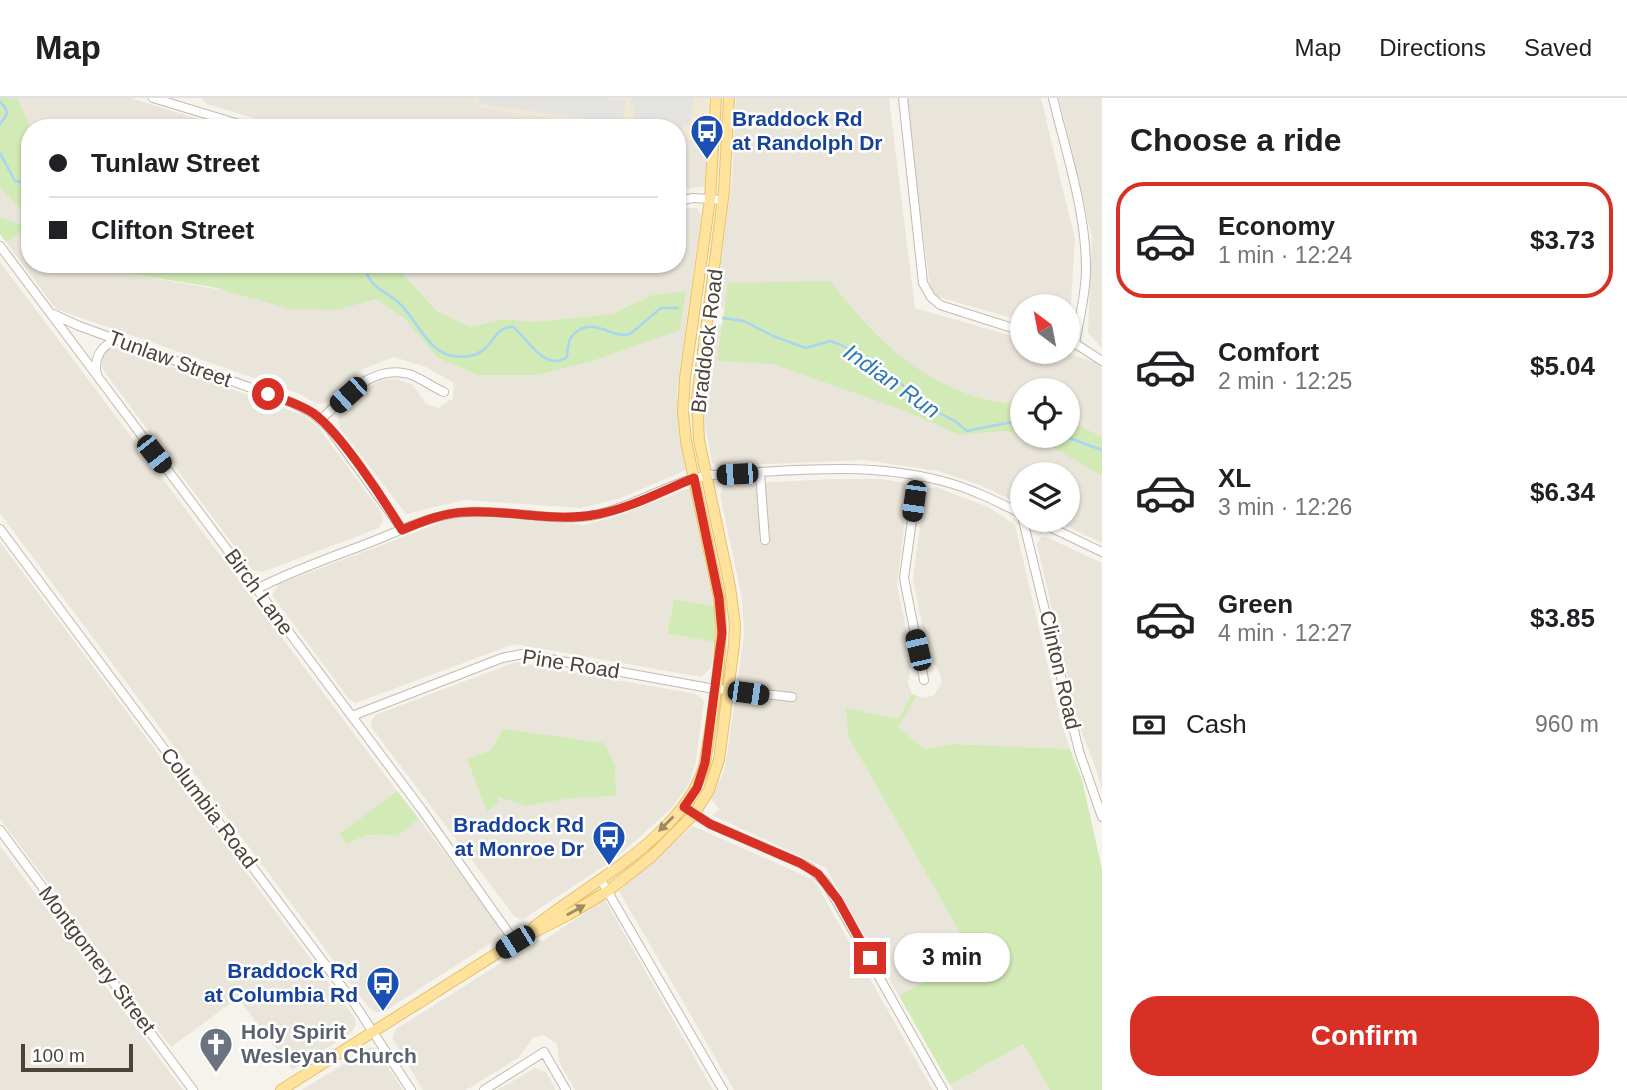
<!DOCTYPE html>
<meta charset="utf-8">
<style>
body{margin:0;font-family:Arial,sans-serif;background:#f6f6f6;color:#202124;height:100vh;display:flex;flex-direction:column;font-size:26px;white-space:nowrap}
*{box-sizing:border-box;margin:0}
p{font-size:23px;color:#757577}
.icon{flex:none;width:38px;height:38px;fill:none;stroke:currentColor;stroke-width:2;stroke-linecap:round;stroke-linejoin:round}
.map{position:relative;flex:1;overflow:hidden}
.details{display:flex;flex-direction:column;background:#fff;width:525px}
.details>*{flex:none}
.hud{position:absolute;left:21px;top:21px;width:665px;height:154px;border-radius:28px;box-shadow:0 2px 5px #0004;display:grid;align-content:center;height:154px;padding:0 28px;background:#fff}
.needle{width:46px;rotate:328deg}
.buttons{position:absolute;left:1010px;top:196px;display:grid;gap:14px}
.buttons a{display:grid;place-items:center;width:70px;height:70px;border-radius:50%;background:#fff;box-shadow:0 2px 5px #0004;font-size:35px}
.scale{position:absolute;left:21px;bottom:18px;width:112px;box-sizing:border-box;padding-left:7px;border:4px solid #4b4439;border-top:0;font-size:19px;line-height:24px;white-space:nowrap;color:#4b4439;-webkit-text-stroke:5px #fff;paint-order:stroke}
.end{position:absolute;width:32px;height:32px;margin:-16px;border:9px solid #d93025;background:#fff;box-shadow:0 0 0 4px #fff}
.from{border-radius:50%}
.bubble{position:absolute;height:49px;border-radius:24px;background:#fff;box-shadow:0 2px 5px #0004;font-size:23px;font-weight:700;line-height:49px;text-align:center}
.car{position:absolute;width:21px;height:42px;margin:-21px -10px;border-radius:9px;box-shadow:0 0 5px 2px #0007;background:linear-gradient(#222 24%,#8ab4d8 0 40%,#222 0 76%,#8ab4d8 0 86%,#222 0)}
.hud b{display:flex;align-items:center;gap:24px;height:66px;font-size:26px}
.hud b+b{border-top:2px solid #e0e0e0}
.hud i{width:18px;height:18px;background:#202124}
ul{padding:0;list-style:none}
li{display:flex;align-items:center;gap:21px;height:116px;margin:0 14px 10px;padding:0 14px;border:4px solid transparent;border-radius:28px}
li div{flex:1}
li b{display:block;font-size:26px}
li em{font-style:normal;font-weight:700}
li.on{border-color:#d93025}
li>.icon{width:63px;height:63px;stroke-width:1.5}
h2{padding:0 28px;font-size:32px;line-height:84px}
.pay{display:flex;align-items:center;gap:18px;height:77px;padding:0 28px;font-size:26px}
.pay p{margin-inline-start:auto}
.primary-button{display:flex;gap:14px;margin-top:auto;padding:14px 28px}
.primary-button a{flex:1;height:80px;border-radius:28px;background:#d93025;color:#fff;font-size:28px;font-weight:700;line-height:80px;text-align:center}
header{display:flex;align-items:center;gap:42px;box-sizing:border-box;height:98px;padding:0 35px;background:#fff;border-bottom:2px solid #e0e0e0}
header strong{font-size:33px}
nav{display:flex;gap:38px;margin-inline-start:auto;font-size:24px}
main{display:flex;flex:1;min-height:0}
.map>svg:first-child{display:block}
.residential{fill:#eae5da;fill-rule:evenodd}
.education{fill:#efe8d6}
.green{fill:#d2eab5}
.parking{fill:#e5e3e0}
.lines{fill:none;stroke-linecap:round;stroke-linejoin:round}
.stream{stroke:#a9d4f2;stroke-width:2.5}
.minor-casing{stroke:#c2bbae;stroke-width:10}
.major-casing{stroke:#e6c16a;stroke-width:12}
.minor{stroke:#fff;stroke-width:8}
.major{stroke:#ffe39c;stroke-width:10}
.oneway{fill:#9c8c66}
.route{stroke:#d93025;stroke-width:9}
.labels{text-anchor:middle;stroke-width:5;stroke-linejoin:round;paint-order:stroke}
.transit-label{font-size:21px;font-weight:bold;fill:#164399;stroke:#fff;text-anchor:end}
.street-label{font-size:21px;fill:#4b4439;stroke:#fff}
.worship-label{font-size:21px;font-weight:bold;fill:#5b616d;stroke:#fff;text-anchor:start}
.water-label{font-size:23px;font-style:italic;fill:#2e7ab2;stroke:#fff}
</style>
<header>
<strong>Map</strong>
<nav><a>Map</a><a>Directions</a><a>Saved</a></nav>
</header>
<main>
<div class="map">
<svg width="1102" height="992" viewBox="0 0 1102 992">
<rect width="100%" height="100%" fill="#f6f3ec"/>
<path class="residential" d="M18,0H130L228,30H30Z
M202,0H474L480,9L618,30H286L207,6Z
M736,0H889L915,210L1022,241V254H1065L1102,267V445L1054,422H1068V376H1022V407L980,387L938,373L865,362L718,368L712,365L704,322V286L713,226L727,228L729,211L715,209L732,84ZM1022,292H1068V338H1022Z
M906,0H1041L1075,142L1069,236H1068V208H1022V223L931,197Z
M1059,0H1102V250L1088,235L1092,139Z
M677,38L707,42L705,88L677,93Z
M0,90L30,121V166H89L118,174L336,212L376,200L403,219L438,260L478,277H537L590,264L679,232L686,194L652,197L612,216L533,224L504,221L470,229L437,213L394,166H677V110H697L701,118L677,292L679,337L686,372L621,400L581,410L465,402L406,416L340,330L338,318L368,289L380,282L397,281L413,287L426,306L439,310L453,300L454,285L426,269L394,259L363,271L324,305L317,306L300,296L56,211L0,136Z
M0,164L397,693L339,737L346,746L368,737L397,738L419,721L500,828L501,836L497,841L385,913L376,914L369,910L0,415Z
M120,250L305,318L318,329L381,414L383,423L379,430L262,474L252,472L104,273L101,265L103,257L110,251Z
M831,381H882L904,385L908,394L897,487L912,561L908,585L912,596L898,621L846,610L848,638L972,856L899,898L826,770L712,717L720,712L711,701L725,671L744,537L742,500L720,397L724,387Z
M936,389L988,409L1015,427L1060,621L1070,651L954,646L925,653L898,629L917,598L925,600L934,597L942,584L940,575L928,558L913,481L924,397L929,390Z
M690,390L714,508L674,501L667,536L714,544L711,570L701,579L514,546L356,605L349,601L272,497L279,486L453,420L473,418L584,427L618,418Z
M1041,439H1046L1102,465V692L1095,668L1078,625L1037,446Z
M0,444L354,919L356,927L352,934L292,972L238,900L171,949L0,721Z
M515,564L696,596L704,603L695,668L688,687L673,709L616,760L522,822L514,818L371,629L372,621L378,616ZM491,652L615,698L573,700L526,708L496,697L467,662Z
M693,728L814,782L933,992H734L619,793Z
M0,748L183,992H0Z
M605,802L713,992H575L559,964L557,946L544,937L533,940L518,960L466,992H423L392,940L396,931L539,841L541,844Z
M1023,946L1050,992H953L950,987Z
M371,949L378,953L403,992H302Z
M535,970L546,974L556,992H498Z"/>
<path class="education" d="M474,0H709L707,42L677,38V30H618L494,12L480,9Z"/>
<path class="green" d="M0,0H18L30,30V121L0,90Z
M0,119L28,129L6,144L0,136Z
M89,166H394L437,213L470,229L504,221L533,224L612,216L652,197L686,193L680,232L590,264L537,277H478L438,260L403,219L376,201L336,212L290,211L212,189L118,174Z
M830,183C874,238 910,278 980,300C993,304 1008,305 1022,307V336L1003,333L959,337L903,312L772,266L717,263L728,185Z
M1068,322L1102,339V378L1034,338H1068Z
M674,501L714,508V544L667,536Z
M912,596L917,598L898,629L925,652L953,646L1070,651L1082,682L1102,771V992H1050L1023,946L950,987L899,898L972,856L848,638L846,610L898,621Z
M503,631L604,645L615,667L616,698L573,700L526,708L497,698L499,704L487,713L467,661L491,652Z
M397,693L419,721L397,738L368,737L346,746L339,736Z"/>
<path class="parking" d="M477,0H605L626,3L622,26L481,6Z
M631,0H694L690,27L683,26L682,33H677V30L633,28L635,8L630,7Z"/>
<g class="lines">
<path class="stream" d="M0,4L5,9L7,16L0,26
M0,55L15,83L30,86
M364,166C369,191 384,191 399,205C422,226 429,265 470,258C495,253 492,228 513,229C527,239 544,275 567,259C568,245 568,238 581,231C596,224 608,236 624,237L630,236L661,210H678
M723,220L744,223L773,238L806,250L830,243L839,246L861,257L881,273L896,280L918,304L955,323L967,333L1022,322
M1064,338L1102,352"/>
<defs>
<path id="minor" d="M153,0L252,30
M903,0L923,185L931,199L940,207L1022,233
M1053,0C1066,55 1086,113 1086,171C1086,196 1079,221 1075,246
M677,103L693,100L723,102
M0,148L422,712L515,844
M53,216L79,228L293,305L312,315L329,330L402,431
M1068,244L1079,248L1102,263
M97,276C93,259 101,249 116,241
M320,322C346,299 371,266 409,276C421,280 432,289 444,294
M760,375L765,442
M918,378L904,480L924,582
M1023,422L1079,653L1102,719
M1035,422L1102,454
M0,431L354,905L411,992
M257,491C293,472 333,459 371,444C402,432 433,416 467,414C509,411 553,425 595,417C635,409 670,383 710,377C787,373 867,363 942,383C970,390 996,403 1022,416
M352,618L502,560L522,556L709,590L792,599
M684,709L710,726L800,765L810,770L826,785L943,992
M0,732L193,992
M601,782L723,992
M484,992L544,954L566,992"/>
<path id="major" d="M534,829C589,785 686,737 705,665C713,610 725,555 719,500L686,343L683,314L685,280L710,101L716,0
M281,992L515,844L568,817L608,793L651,759L694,716L709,692L719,662L734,547L735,527L730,489L699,342L697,300L724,93L729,0"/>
</defs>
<use href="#minor" class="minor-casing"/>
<use href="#major" class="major-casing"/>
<use href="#minor" class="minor"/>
<use href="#major" class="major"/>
</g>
<defs><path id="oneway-solid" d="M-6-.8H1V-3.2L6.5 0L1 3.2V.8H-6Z" transform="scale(1.75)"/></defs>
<g class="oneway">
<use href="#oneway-solid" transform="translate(666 726) rotate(135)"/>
<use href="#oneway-solid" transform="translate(576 812) rotate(-29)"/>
</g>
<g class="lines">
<path class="route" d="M268,296C283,301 299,306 313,315C340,334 384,402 402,432C423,423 445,414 469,414C510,412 552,424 593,417C627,412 662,393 694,380L719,500L722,535L705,665L697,690L684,709L710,726L800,765L818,776L838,802L870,860"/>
</g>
<defs>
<symbol id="bus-pin" viewBox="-11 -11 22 30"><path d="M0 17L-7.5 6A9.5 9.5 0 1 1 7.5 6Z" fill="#1a4fb4" stroke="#fff"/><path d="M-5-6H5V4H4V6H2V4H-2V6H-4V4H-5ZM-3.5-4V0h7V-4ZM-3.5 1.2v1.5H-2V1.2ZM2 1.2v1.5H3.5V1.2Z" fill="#fff"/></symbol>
<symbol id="church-pin" viewBox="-11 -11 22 30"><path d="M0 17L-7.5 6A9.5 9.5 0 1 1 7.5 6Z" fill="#6b7280" stroke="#fff"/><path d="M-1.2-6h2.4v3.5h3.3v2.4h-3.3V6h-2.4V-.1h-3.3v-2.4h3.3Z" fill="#fff"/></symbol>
</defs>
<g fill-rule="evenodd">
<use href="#bus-pin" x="688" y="14" width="38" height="52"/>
<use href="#bus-pin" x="590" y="720" width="38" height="52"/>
<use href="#bus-pin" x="364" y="866" width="38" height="52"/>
<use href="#church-pin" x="197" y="927" width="38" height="52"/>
</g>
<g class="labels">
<g class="transit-label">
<text x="732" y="28" text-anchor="start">Braddock Rd<tspan x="732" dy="24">at Randolph Dr</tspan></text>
<text x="584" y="734">Braddock Rd<tspan x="584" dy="24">at Monroe Dr</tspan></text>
<text x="358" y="880">Braddock Rd<tspan x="358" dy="24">at Columbia Rd</tspan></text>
</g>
<g class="street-label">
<text transform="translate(707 243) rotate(-83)" y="7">Braddock Road</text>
<text transform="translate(170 261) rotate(20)" y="7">Tunlaw Street</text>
<text transform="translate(259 494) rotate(54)" y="7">Birch Lane</text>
<text transform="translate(571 566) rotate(9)" y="7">Pine Road</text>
<text transform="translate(1060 572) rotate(77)" y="7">Clinton Road</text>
<text transform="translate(209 710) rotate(53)" y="7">Columbia Road</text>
<text transform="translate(97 862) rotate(53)" y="7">Montgomery Street</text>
</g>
<g class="worship-label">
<text x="241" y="941">Holy Spirit<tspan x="241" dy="24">Wesleyan Church</tspan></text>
</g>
<g class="water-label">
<text transform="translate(892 283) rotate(35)" y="8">Indian Run</text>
</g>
</g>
</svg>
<div class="buttons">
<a><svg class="needle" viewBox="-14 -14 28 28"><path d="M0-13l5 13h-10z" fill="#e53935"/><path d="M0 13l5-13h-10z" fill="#757577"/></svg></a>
<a><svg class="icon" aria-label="locate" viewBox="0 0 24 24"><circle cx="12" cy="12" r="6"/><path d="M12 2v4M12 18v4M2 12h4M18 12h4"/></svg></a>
<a><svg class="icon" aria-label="layers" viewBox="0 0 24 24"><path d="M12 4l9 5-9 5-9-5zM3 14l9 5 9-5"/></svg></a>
</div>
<div class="scale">100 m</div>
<i class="end from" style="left:268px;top:296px"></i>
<i class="end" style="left:870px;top:860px"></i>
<div class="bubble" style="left:894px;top:835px;width:116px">3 min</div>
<i class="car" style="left:348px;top:297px;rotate:228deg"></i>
<i class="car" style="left:154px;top:356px;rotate:142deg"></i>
<i class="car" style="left:737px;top:376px;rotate:267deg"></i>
<i class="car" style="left:914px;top:403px;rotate:188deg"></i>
<i class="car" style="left:918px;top:552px;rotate:347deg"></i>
<i class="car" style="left:748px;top:595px;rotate:98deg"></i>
<i class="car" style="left:515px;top:844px;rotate:238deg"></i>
<div class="hud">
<b><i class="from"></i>Tunlaw Street</b>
<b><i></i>Clifton Street</b>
</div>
</div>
<section class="details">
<h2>Choose a ride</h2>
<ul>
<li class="on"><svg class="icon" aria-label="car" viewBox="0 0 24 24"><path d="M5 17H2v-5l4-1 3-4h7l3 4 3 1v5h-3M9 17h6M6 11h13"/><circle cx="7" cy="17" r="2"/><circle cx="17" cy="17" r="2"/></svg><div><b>Economy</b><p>1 min · 12:24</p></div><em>$3.73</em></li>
<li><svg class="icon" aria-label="car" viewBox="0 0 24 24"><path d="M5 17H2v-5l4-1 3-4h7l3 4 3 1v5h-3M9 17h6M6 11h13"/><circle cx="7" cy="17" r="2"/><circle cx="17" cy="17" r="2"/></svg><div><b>Comfort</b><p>2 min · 12:25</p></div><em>$5.04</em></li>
<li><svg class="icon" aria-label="car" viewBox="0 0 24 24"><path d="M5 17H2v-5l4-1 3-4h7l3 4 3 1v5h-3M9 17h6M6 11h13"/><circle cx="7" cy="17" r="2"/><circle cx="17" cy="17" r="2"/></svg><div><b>XL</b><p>3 min · 12:26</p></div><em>$6.34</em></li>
<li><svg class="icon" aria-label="car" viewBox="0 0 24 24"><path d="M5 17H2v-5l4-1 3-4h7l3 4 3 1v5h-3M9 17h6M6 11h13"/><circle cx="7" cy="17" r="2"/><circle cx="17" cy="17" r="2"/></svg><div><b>Green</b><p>4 min · 12:27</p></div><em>$3.85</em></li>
</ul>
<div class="pay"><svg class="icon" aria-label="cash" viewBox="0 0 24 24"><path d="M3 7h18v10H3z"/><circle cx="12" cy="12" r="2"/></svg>Cash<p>960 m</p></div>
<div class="primary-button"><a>Confirm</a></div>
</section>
</main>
